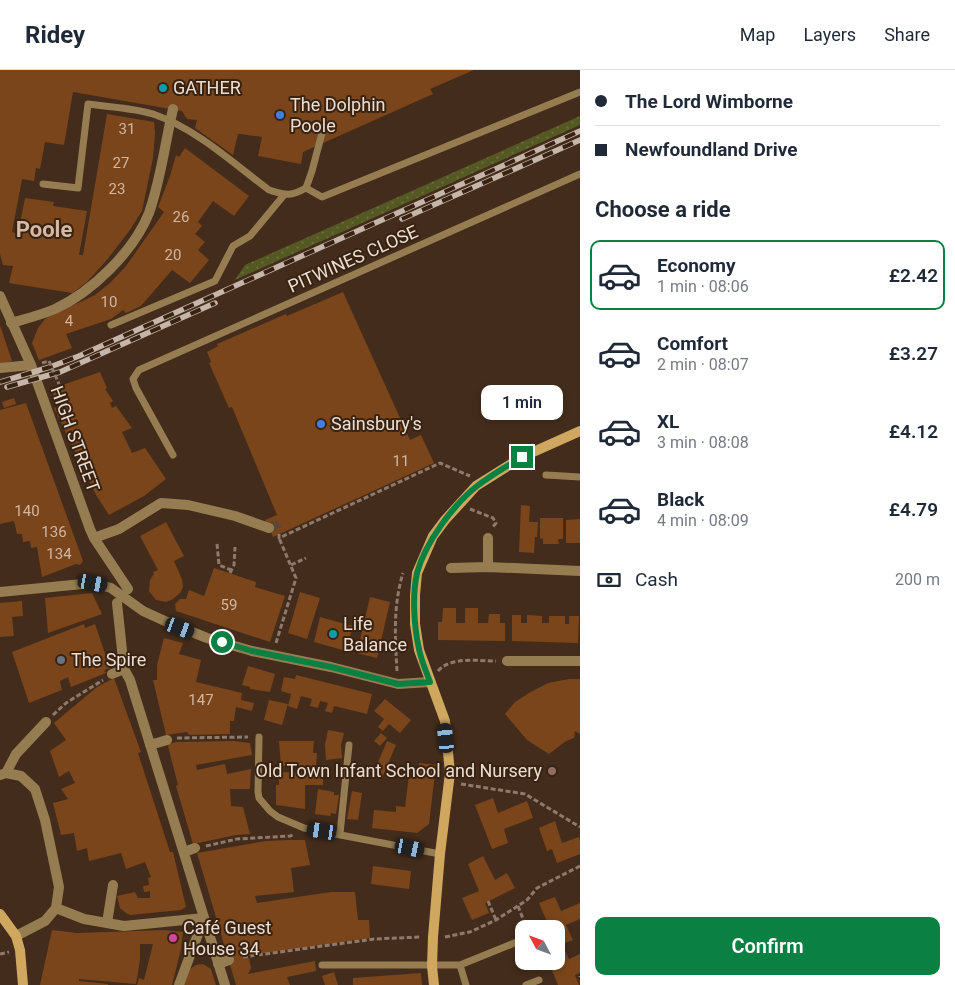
<!DOCTYPE html>
<meta charset="utf-8">
<style>
body{margin:0;font-family:Roboto,sans-serif;background:#f6f6f7;color:#1f2937;height:100vh;display:flex;flex-direction:column;font-size:19px;white-space:nowrap}
*{box-sizing:border-box;margin:0}
p{font-size:16px;color:#747a83}
.icon{flex:none;width:28px;height:28px;fill:none;stroke:currentColor;stroke-width:2;stroke-linecap:round;stroke-linejoin:round}
.map{position:relative;flex:1;overflow:hidden}
.panel{display:flex;flex-direction:column;background:#fff;width:375px}
.panel>*{flex:none}
.hud{display:grid;align-content:center;height:110px;padding:0 15px;background:#fff}
.needle{width:32px;rotate:311deg}
.buttons{position:absolute;left:515px;top:850px;display:grid;gap:10px}
.buttons a{display:grid;place-items:center;width:50px;height:50px;border-radius:10px;background:#fff;box-shadow:0 2px 8px #0003;font-size:25px}
.end{position:absolute;width:22px;height:22px;margin:-11px;border:6px solid #0b8043;background:#fff;box-shadow:0 0 0 2px #fff}
.from{border-radius:50%}
.bubble{position:absolute;height:35px;border-radius:10px;background:#fff;box-shadow:0 2px 8px #0003;font-size:16px;font-weight:600;line-height:35px;text-align:center}
.car{position:absolute;width:15px;height:30px;margin:-15px -8px;border-radius:6px;box-shadow:0 0 4px 1px #0007;background:linear-gradient(#222 24%,#8ab4d8 0 40%,#222 0 76%,#8ab4d8 0 86%,#222 0)}
.hud b{display:flex;align-items:center;gap:18px;height:48px;font-size:19px}
.hud b+b{border-top:1px solid #e0e1e3}
.hud i{width:12px;height:12px;background:#1f2937}
ul{padding:0;list-style:none}
li{display:flex;align-items:center;gap:15px;height:70px;margin:0 10px 8px;padding:0 5px;border:2px solid transparent;border-radius:10px}
li div{flex:1}
li b{display:block;font-size:19px}
li em{font-style:normal;font-weight:600}
li.active{border-color:#0b8043}
li>.icon{width:45px;height:45px;stroke-width:1.5}
h2{padding:0 15px;font-size:22px;line-height:60px}
.pay{display:flex;align-items:center;gap:12px;height:55px;padding:0 15px;font-size:19px}
.pay p{margin-inline-start:auto}
.action{display:flex;gap:10px;margin-top:auto;padding:10px 15px}
.action a{flex:1;height:58px;border-radius:10px;background:#0b8043;color:#fff;font-size:20px;font-weight:600;line-height:58px;text-align:center}
header{display:flex;align-items:center;gap:30px;box-sizing:border-box;height:70px;padding:0 25px;background:#fff;border-bottom:1px solid #e0e1e3}
header strong{font-size:24px}
nav{display:flex;gap:28px;margin-inline-start:auto;font-size:18px}
main{display:flex;flex:1;min-height:0}
.map>svg:first-child{display:block}
.grass{fill:url(#grass-dots)}
.building{fill:#7a451a}
.lines{fill:none;stroke-linecap:round;stroke-linejoin:round}
.street-tunnel{stroke:#5c4736;stroke-width:10;stroke-dasharray:10 5;stroke-linecap:butt}
.path{stroke:#8d7a6c;stroke-width:3;stroke-dasharray:5 2.5;stroke-linecap:butt}
.lane{stroke:#967d51;stroke-width:7}
.street{stroke:#967d51;stroke-width:10}
.secondary{stroke:#cfa75e;stroke-width:10}
.rail-casing{stroke:#c6b5a9;stroke-width:5.5}
.rail{stroke:#382211;stroke-width:4;stroke-dasharray:11;stroke-linecap:butt}
.path-bridge{stroke:#8d7a6c;stroke-width:3;stroke-dasharray:5 2.5;stroke-linecap:butt}
.route{stroke:#0b8043;stroke-width:6}
.culture-dot{fill:#0f9aa8;stroke:#382211;stroke-width:2}
.shop-dot{fill:#3f7fe0;stroke:#382211;stroke-width:2}
.worship-dot{fill:#6b7280;stroke:#382211;stroke-width:2}
.education-dot{fill:#8d6e63;stroke:#382211;stroke-width:2}
.hotel-dot{fill:#d1479c;stroke:#382211;stroke-width:2}
.labels{text-anchor:middle;stroke-width:4;stroke-linejoin:round;paint-order:stroke}
.number-label{font-size:15px;fill:#d0b7a4}
.poi-label{font-size:18px;fill:#ecddd2;stroke:#382211;text-anchor:start}
.street-label{font-size:18px;fill:#ecddd2;stroke:#382211}
.district-label{font-size:22px;font-weight:bold;fill:#d6b9a4;stroke:#382211}
</style>
<header>
<strong>Ridey</strong>
<nav><a>Map</a><a>Layers</a><a>Share</a></nav>
</header>
<main>
<div class="map">
<svg width="580" height="915" viewBox="0 0 580 915">
<defs>
<pattern id="grass-dots" width="8" height="8" patternUnits="userSpaceOnUse" patternTransform="scale(1.25)"><rect width="8" height="8" fill="#545822"/><path d="M2 2h.1M6 6h.1" fill="none" stroke="#6d7041" stroke-width="1.8" stroke-linecap="round"/></pattern>
</defs>
<rect width="100%" height="100%" fill="#432c1b"/>
<path class="grass" d="M580,46V55L235,210L245,195Z"/>
<path class="building" d="M0,0H474L430,19L433,24L303,82L301,94L258,86L262,67L241,64H238L233,85L195,58L197,50L187,49L182,41L73,22L64,75L45,72L40,99L36,98L34,111L22,109L12,162L18,164L25,128L54,132L53,136L87,141L79,185H83L107,44L154,52L155,63L153,88L142,141L130,160L106,191L86,213L72,223L9,213L13,196L3,195L0,184Z
M185,78L249,126L234,146L213,131L198,152L202,156L195,164L205,172L198,180L209,190L190,213L172,200L141,236L126,243L123,240L111,249L66,264L72,278L39,290L32,273L38,258L46,248L95,225L110,213L126,196L164,142L158,137L170,106L176,85L179,87Z
M343,222L410,370L421,365L434,393L273,467L265,450L277,445L232,337L229,338L209,293L211,292L207,282L218,276L217,274L286,244L287,246Z
M0,255L12,291L0,295Z
M100,302L107,318L105,319L113,331L110,333L112,338L116,336L132,358L122,362L132,383L145,378L166,409L144,426L109,445L96,425L54,338L59,337L51,319Z
M14,328L16,334L4,338L2,332Z
M26,333L83,491L80,495L76,494L42,507L37,477L31,478L30,471L23,472L22,464H17L14,451L0,454V340Z
M521,435L530,436L529,452H538L537,467H535L534,483L519,482Z
M540,448H563V469H558L559,474H543V468L540,469Z
M580,449V473H566V450Z
M166,452L184,486L174,491L182,509L183,517L180,523L173,529L166,532L156,530L149,521L150,510L154,504L153,502L158,500L140,466Z
M214,498L256,512L255,517L285,526L270,572L176,541L175,534L180,529H186L189,520L204,526Z
M300,522L320,528L307,569L288,563Z
M92,523L102,544L48,563L45,528Z
M370,527L390,532L377,588L357,583Z
M22,531L23,546L12,547L14,566L0,567V533Z
M443,538H456V553H465V538H478V553H488L489,544H500V553H505V571L438,570V552H442Z
M512,545H521V553H527V545L542,546V553H549V546H565V554H569V546H579L578,573L512,571Z
M320,547L353,556L346,581L314,572Z
M84,554L85,558L95,554L110,598L104,600L106,603L71,617L68,607L60,611L62,620L29,633L12,582Z
M164,568L183,573L179,584L201,590L196,612L242,623L241,630L254,633L252,641L236,637L234,651H230V664L189,665L187,662L166,665L153,610H157V595Z
M248,596L275,604L270,622L250,619V617L242,615Z
M296,605L372,624L367,644L334,636L332,643L325,641L328,633L320,631L318,638L310,636L312,629L301,626L297,639L288,636L291,624L281,621L284,607L295,609Z
M114,608L141,682L138,683L170,782H173L186,837L181,840L130,845L126,843L120,838L117,826L135,822L138,828H150V821L144,822L143,816L149,815L148,808L151,807L145,792L126,799L121,783L89,791L87,778L77,781L74,763L61,765L53,733L68,729L61,719L75,713L69,701L59,707L50,681L66,670L54,653L97,617Z
M569,609H580V664L575,661L574,668L566,671L549,684L527,670L505,644L515,632L529,623L548,613Z
M385,629L411,650L400,663L389,654L383,661L378,657L384,649L374,641Z
M269,630L288,634L282,655L264,650Z
M328,660L344,663L341,675L342,688L326,690L325,675Z
M381,663L387,668L380,676L374,671Z
M234,671L250,673L252,685L196,695L197,700L225,694L227,704L251,699L250,719H230L231,736L243,737L250,764L236,765L193,774L176,716L178,715L168,676L169,674L176,672Z
M279,671H314L313,683H317L316,697L281,696Z
M387,671L396,675L382,708L374,702Z
M419,693L436,695L429,754L417,763L372,758L374,740L396,742V736L405,737L410,697L419,698Z
M279,702L323,703V715H305V739L276,735V715H279Z
M318,719L334,722V725H339L336,744L331,743L330,746L315,744Z
M352,721L362,723L358,750L347,749Z
M493,728L498,743L527,731L533,748L504,759L508,773L492,779L475,735Z
M555,751L562,773L579,767L580,771V784L557,793L552,779L547,781L539,758Z
M289,770H305L310,795L291,798L294,822L255,826L257,833L331,822H355L358,850H369L370,868L243,886V888H249L251,898L248,904L315,891L316,901L287,907L290,915H236L197,783L266,771Z
M483,786L495,810L507,803L515,818L485,833L489,843L472,850L462,828L479,821L468,794Z
M373,796L411,801L409,819L371,814Z
M555,827L561,841L580,833V849L566,855L573,870L562,874L569,889L580,884V903L575,905L579,915H558L548,891H556V859H550L539,833Z
M52,860L77,863L164,860L183,862L181,879L172,915H137L139,908L144,910L153,874H140V890L136,914L79,909V911L108,914V915H40Z
M203,894L211,899L216,915H184L190,899L196,895Z
M334,902L338,915H325L322,906Z
M421,903L422,915H353V908Z"/>
<g class="lines">
<path class="street-tunnel" d="M269,458L275,456L279,464"/>
<path class="path" d="M42,293L49,291
M470,439L493,448L496,453L492,458
M279,464V468L440,393L470,406
M217,474L219,495L231,500
M291,495L306,488
M230,503L234,495L235,477
M276,573L296,508L279,468
M397,601C395,567 393,536 403,503
M438,601C451,586 479,591 496,591
M53,645L66,633L103,610
M177,668L248,667
M461,714L525,724L580,757
M206,776L237,769L290,766L293,765
M488,831L496,850
M518,836L527,859
M539,859L548,855
M445,867L470,862L496,850L527,830L537,818L580,796
M0,884L9,882
M243,887L374,869L421,867
M540,891L544,900
M580,906V907"/>
<path class="lane" d="M43,114L78,118L88,34C108,37 135,38 153,44C197,59 233,93 269,120C286,125 290,127 306,118L312,101L322,63
M306,118L322,127L580,22
M111,255L215,211L233,176L250,166L284,125
M173,385L136,318L133,309L139,300L580,104
M546,405L580,407
M259,667L258,722L259,728L270,741L278,747L304,758L440,784
M340,764L349,675
M322,895H460L522,870
M460,895L466,915
M526,915L539,910"/>
<path class="street" d="M0,226L31,295L90,459L94,468L128,519
M11,253C25,249 41,245 55,239C92,222 134,181 149,143C161,109 165,73 173,39
M0,298L31,295
M94,468L119,459L161,433L188,435L235,446L269,458
M488,497V468
M451,498L488,497L580,501
M0,522L93,513L111,518L143,541L167,552L207,568L252,581L331,597L398,614L430,612
M117,533L124,599L130,610L225,915
M507,591H580
M112,604L124,599
M150,675L167,670
M6,703L16,684L46,652
M0,705L6,703L21,706L35,719L45,750L59,817L56,838L45,851L16,866
M184,782L195,778
M56,838L84,849L124,856L204,848L179,915
M107,853L113,815
M218,894L229,890"/>
<path class="secondary" d="M0,844L16,866L20,880L23,915
M434,915L432,896L433,867L440,784L450,703L445,651L419,580L415,554V525L417,503L433,466L445,450L476,416L522,387L580,361"/>
<defs>
<path id="rail" d="M402,149L580,70
M0,312L50,297L79,286L580,61
M7,317L60,302L215,233"/>
</defs>
<use href="#rail" class="rail-casing"/>
<use href="#rail" class="rail"/>
<path class="path-bridge" d="M49,291L59,314"/>
</g>
<g class="lines">
<path class="route" d="M222,572L252,581L331,597L398,614L430,612C426,601 421,590 419,579C414,556 412,526 417,503C425,473 453,435 477,416C491,405 507,396 522,387"/>
</g>
<g class="culture-dot">
<circle cx="163" cy="18" r="5"/>
<circle cx="333" cy="564" r="5"/>
</g>
<g class="shop-dot">
<circle cx="280" cy="45" r="5"/>
<circle cx="321" cy="354" r="5"/>
</g>
<circle class="worship-dot" cx="61" cy="590" r="5"/>
<circle class="education-dot" cx="552" cy="701" r="5"/>
<circle class="hotel-dot" cx="173" cy="868" r="5"/>
<g class="labels">
<g class="number-label">
<text x="127" y="64">31</text>
<text x="121" y="98">27</text>
<text x="117" y="124">23</text>
<text x="181" y="152">26</text>
<text x="173" y="190">20</text>
<text x="109" y="237">10</text>
<text x="69" y="256">4</text>
<text x="401" y="396">11</text>
<text x="27" y="446">140</text>
<text x="54" y="467">136</text>
<text x="59" y="489">134</text>
<text x="229" y="540">59</text>
<text x="201" y="635">147</text>
</g>
<g class="poi-label">
<text x="173" y="24">GATHER</text>
<text x="290" y="41">The Dolphin<tspan x="290" dy="21">Poole</tspan></text>
<text x="331" y="360">Sainsbury's</text>
<text x="343" y="560">Life<tspan x="343" dy="21">Balance</tspan></text>
<text x="71" y="596">The Spire</text>
<text x="542" y="707" text-anchor="end">Old Town Infant School and Nursery</text>
<text x="183" y="864">Café Guest<tspan x="183" dy="21">House 34</tspan></text>
</g>
<g class="street-label">
<text transform="translate(353 189) rotate(-24)" y="6">PITWINES CLOSE</text>
<text transform="translate(75 369) rotate(70)" y="6">HIGH STREET</text>
</g>
<g class="district-label">
<text x="44" y="167">Poole</text>
</g>
</g>
</svg>
<div class="buttons">
<a><svg class="needle" viewBox="-14 -14 28 28"><path d="M0-13l5 13h-10z" fill="#e53935"/><path d="M0 13l5-13h-10z" fill="#747a83"/></svg></a>
</div>
<i class="end from" style="left:222px;top:572px"></i>
<i class="end" style="left:522px;top:387px"></i>
<div class="bubble" style="left:481px;top:315px;width:82px">1 min</div>
<i class="car" style="left:93px;top:513px;rotate:100deg"></i>
<i class="car" style="left:180px;top:558px;rotate:111deg"></i>
<i class="car" style="left:446px;top:668px;rotate:354deg"></i>
<i class="car" style="left:322px;top:761px;rotate:279deg"></i>
<i class="car" style="left:410px;top:778px;rotate:102deg"></i>
</div>
<section class="panel">
<div class="hud">
<b><i class="from"></i>The Lord Wimborne</b>
<b><i></i>Newfoundland Drive</b>
</div>
<h2>Choose a ride</h2>
<ul>
<li class="active"><svg class="icon" aria-label="car" viewBox="0 0 24 24"><path d="M5 17H2v-5l4-1 3-4h7l3 4 3 1v5h-3M9 17h6M6 11h13"/><circle cx="7" cy="17" r="2"/><circle cx="17" cy="17" r="2"/></svg><div><b>Economy</b><p>1 min · 08:06</p></div><em>£2.42</em></li>
<li><svg class="icon" aria-label="car" viewBox="0 0 24 24"><path d="M5 17H2v-5l4-1 3-4h7l3 4 3 1v5h-3M9 17h6M6 11h13"/><circle cx="7" cy="17" r="2"/><circle cx="17" cy="17" r="2"/></svg><div><b>Comfort</b><p>2 min · 08:07</p></div><em>£3.27</em></li>
<li><svg class="icon" aria-label="car" viewBox="0 0 24 24"><path d="M5 17H2v-5l4-1 3-4h7l3 4 3 1v5h-3M9 17h6M6 11h13"/><circle cx="7" cy="17" r="2"/><circle cx="17" cy="17" r="2"/></svg><div><b>XL</b><p>3 min · 08:08</p></div><em>£4.12</em></li>
<li><svg class="icon" aria-label="car" viewBox="0 0 24 24"><path d="M5 17H2v-5l4-1 3-4h7l3 4 3 1v5h-3M9 17h6M6 11h13"/><circle cx="7" cy="17" r="2"/><circle cx="17" cy="17" r="2"/></svg><div><b>Black</b><p>4 min · 08:09</p></div><em>£4.79</em></li>
</ul>
<div class="pay"><svg class="icon" aria-label="cash" viewBox="0 0 24 24"><path d="M3 7h18v10H3z"/><circle cx="12" cy="12" r="2"/></svg>Cash<p>200 m</p></div>
<div class="action"><a>Confirm</a></div>
</section>
</main>
